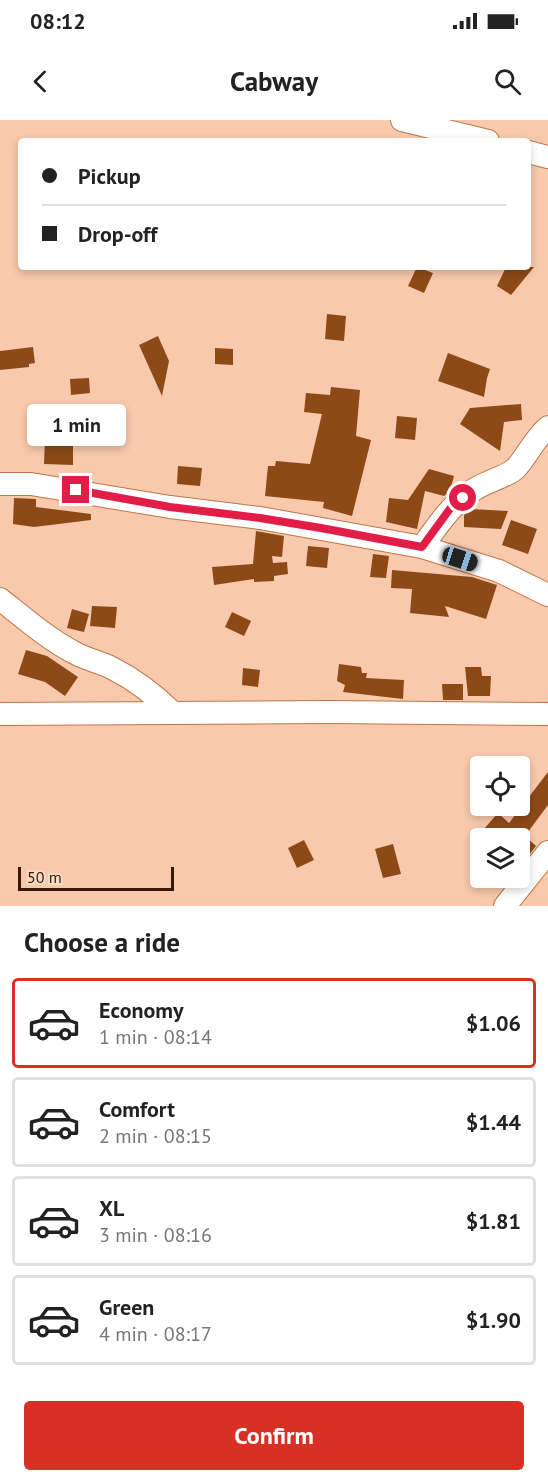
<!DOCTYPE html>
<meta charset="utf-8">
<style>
body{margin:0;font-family:"PT Sans",sans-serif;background:#f2f2f2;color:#222;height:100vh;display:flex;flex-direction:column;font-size:22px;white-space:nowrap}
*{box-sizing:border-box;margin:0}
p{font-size:20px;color:#767676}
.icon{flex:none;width:33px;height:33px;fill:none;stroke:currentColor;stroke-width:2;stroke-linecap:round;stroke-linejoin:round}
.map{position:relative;height:786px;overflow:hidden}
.panel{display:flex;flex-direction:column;background:#fff;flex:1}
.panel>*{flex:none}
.guide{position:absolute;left:18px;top:18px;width:513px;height:132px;border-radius:6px;box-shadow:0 3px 9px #0003;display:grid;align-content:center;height:132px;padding:0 24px;background:#fff}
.buttons{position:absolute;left:470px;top:636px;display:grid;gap:12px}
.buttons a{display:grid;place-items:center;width:60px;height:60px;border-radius:6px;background:#fff;box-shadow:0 3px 9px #0003;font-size:30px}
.scale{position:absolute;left:18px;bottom:15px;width:156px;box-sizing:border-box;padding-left:6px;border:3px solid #371b06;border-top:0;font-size:16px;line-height:21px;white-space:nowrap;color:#371b06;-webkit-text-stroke:4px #fadac7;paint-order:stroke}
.end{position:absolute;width:27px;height:27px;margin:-14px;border:8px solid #e11d48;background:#fff;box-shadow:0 0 0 3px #fff}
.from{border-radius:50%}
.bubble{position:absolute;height:42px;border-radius:6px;background:#fff;box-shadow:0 3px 9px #0003;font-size:20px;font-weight:600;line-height:42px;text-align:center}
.car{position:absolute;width:18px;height:36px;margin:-18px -9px;border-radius:8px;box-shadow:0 0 4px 2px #0007;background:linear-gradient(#222 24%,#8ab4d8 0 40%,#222 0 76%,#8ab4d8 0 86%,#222 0)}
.guide b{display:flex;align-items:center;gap:21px;height:57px;font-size:22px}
.guide b+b{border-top:2px solid #e0e0e0}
.guide i{width:15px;height:15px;background:#222}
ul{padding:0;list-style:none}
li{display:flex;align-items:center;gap:18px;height:90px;margin:0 12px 9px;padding:0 12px;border:3px solid #e0e0e0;border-radius:6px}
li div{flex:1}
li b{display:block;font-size:22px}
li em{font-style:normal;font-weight:600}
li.current{border-color:#d93025}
li>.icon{width:54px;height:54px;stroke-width:1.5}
h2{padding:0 24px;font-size:27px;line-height:72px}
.primary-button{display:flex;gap:12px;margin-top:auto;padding:12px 24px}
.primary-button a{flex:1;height:69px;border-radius:6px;background:#d93025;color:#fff;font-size:24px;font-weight:600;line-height:69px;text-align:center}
.status{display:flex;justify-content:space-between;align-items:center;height:42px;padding:0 30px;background:#fff;direction:ltr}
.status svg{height:16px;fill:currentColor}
header{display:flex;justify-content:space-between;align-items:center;height:78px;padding:0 24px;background:#fff;font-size:27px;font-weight:600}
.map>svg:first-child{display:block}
.building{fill:#8d4a17}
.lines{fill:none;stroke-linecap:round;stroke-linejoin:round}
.minor-casing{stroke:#be7647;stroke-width:24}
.minor{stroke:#fff;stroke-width:22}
.route{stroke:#e11d48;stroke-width:8}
</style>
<div class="status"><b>08:12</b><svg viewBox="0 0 49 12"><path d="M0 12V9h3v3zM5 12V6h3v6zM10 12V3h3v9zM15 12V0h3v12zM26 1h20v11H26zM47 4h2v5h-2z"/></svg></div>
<header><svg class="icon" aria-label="back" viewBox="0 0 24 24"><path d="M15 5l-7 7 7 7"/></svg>Cabway<svg class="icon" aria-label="search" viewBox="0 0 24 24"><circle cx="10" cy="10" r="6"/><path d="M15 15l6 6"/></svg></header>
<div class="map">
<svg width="548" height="786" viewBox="0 0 548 786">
<rect width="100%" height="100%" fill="#f8c9ac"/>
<path class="building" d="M417,147L433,153L424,173L408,166Z
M506,147H534L511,175L497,166Z
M327,194L346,196L344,221L325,219Z
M158,216L169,241L162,276L139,225Z
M33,227L35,243L29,244V247L0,250V231Z
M215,228L233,229V245L215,244Z
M448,233L490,249L487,258L484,277L438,261Z
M89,258L90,273L71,275L70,259Z
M331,267L360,270L356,316L371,320L352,396L323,388L324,382L265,376L268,346H275L276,341L310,344L322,294L304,292L306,273L330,275Z
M521,284L522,300L504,302L500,331L460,304L470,288Z
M397,296L417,298L415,320L395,318Z
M45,317L73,319V345L44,344Z
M178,346L202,348L200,366L177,364Z
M429,349L454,356L450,371L444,376L425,371L417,409L386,402L389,378L408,380Z
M14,378L36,379V387L91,394V400L34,407L13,404Z
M471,389L508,391L501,409L464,407V395Z
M511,400L537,409L528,434L502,425Z
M256,411L284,416L282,437L272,436L273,443L287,442L288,454L274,456V461L254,462V459L214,465L212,447L253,444Z
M308,426L329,428L327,448L306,446Z
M373,434L389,436L386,458L370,457Z
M392,450L472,457L497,465L486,499L445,486L449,497L410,493L412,469L391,468Z
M92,486L117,487L115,508L90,506Z
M72,489L89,494L84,512L67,508Z
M232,492L251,501L244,516L225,507Z
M26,530L47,536L78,557L65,576L45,562L18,554Z
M339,544L361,547L362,553H367L366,558L404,560L403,579L343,572L345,565L337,561Z
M465,547H481L482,556H491L490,576H468Z
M243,548L260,550L258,567L242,565Z
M442,564H463V580H443Z
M548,652V685L525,716L536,726L519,747V718H476L498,693L509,703Z
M304,720L314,740L297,748L288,728Z
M393,724L401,754L383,758L375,729Z"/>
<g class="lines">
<defs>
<path id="minor" d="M402,0L488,21
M528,32L548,37
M0,364H31L170,387L260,398L422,427L499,451L548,475
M422,427C438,405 452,383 475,369C486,362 510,355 516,348C528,335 534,319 548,307
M0,479C24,498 48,519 75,533C86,539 99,542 110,547C134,559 154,574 173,593
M0,594L329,592L548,594
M505,786L548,732"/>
</defs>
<use href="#minor" class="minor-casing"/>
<use href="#minor" class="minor"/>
</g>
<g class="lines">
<path class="route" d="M76,370L170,387L260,398L321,408L422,427L452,386L463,378"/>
</g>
</svg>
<div class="buttons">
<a><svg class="icon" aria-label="locate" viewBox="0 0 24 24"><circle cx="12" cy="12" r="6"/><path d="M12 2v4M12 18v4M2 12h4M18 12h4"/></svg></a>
<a><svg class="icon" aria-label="layers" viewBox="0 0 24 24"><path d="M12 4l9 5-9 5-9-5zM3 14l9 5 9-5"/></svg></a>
</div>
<div class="scale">50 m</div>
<i class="end from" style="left:463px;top:378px"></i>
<i class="end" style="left:76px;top:370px"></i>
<div class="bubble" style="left:27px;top:284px;width:99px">1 min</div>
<i class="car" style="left:460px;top:439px;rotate:108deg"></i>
<div class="guide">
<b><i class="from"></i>Pickup</b>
<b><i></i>Drop-off</b>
</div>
</div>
<section class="panel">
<h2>Choose a ride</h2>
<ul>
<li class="current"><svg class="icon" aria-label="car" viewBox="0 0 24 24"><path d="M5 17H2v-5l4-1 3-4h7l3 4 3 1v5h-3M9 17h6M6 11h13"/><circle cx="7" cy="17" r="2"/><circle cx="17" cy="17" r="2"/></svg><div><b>Economy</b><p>1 min · 08:14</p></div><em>$1.06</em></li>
<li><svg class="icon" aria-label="car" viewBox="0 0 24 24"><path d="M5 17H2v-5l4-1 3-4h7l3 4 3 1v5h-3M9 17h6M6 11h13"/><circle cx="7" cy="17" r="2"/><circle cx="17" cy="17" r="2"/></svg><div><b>Comfort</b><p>2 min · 08:15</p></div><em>$1.44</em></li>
<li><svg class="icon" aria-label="car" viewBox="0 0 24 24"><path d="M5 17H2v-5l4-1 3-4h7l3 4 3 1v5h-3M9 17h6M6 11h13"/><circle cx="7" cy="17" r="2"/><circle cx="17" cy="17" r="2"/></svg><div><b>XL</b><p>3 min · 08:16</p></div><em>$1.81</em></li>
<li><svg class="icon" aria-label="car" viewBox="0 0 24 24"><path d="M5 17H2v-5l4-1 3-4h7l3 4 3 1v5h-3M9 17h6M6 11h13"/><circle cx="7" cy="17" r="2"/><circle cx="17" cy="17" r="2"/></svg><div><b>Green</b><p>4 min · 08:17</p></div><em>$1.90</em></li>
</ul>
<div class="primary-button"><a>Confirm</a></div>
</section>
